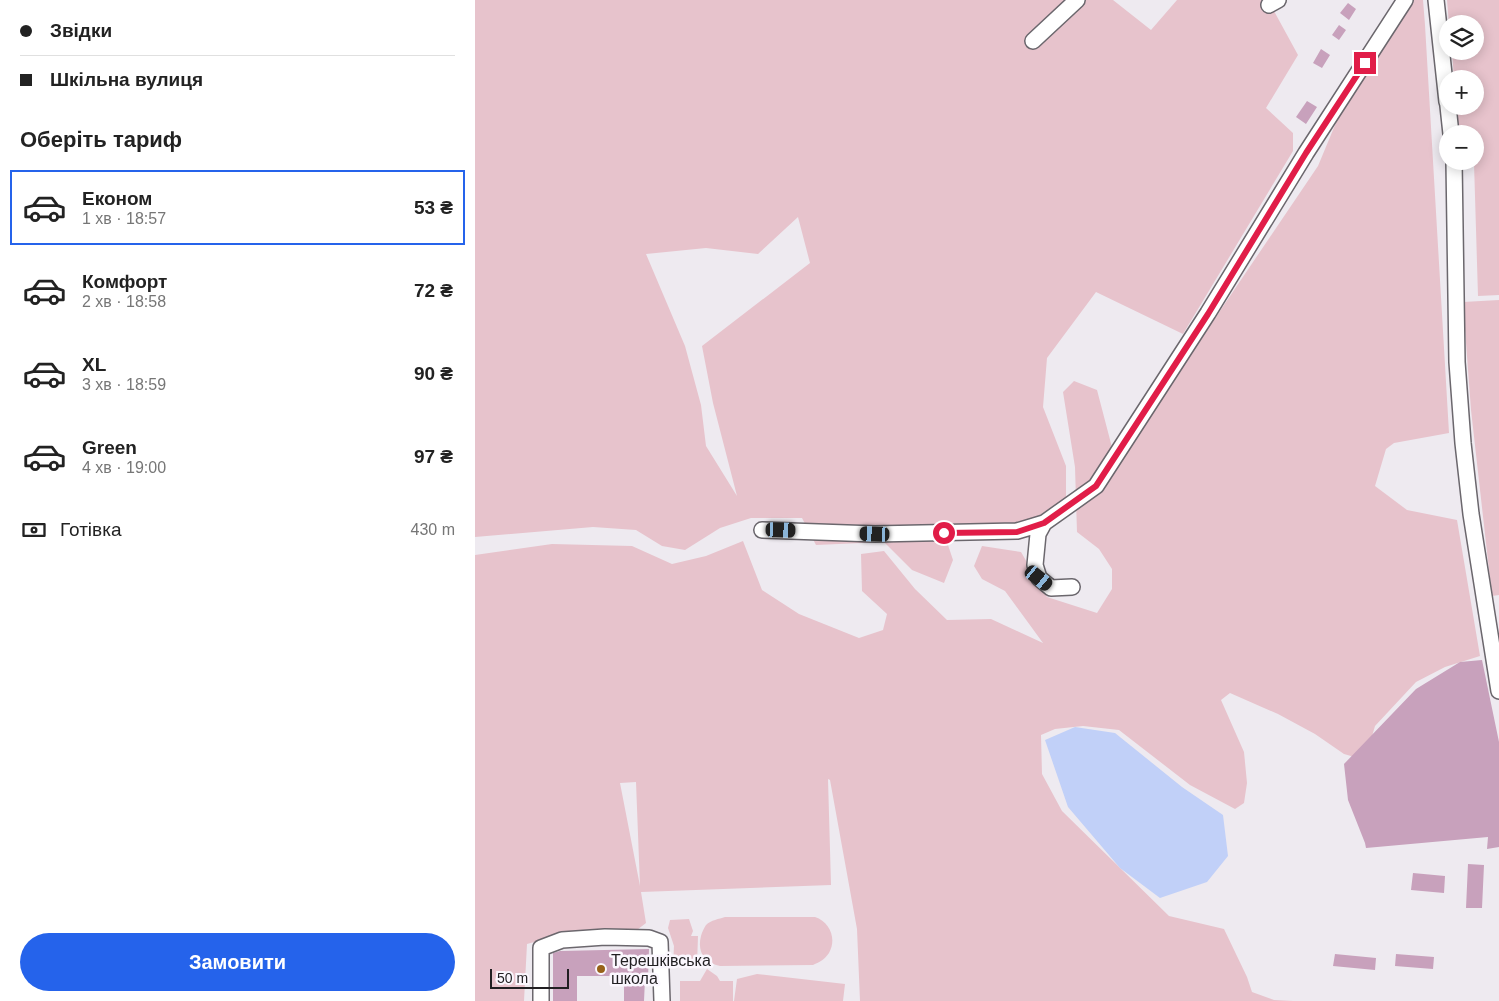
<!DOCTYPE html>
<html lang="uk">
<meta charset="utf-8">
<style>
body{margin:0;font-family:Arial,sans-serif;background:#f6f6f6;color:#222;height:100vh;display:flex;flex-direction:column;font-size:19px;white-space:nowrap}
*{box-sizing:border-box;margin:0}
p{font-size:16px;color:#767676}
.icon{flex:none;width:28px;height:28px;fill:none;stroke:currentColor;stroke-width:2;stroke-linecap:round;stroke-linejoin:round}
.map{position:relative;flex:1;overflow:hidden}
.side{display:flex;flex-direction:column;background:#fff;width:475px}
.side>*{flex:none}
.banner{display:grid;align-content:center;height:110px;padding:0 20px;background:#fff}
.buttons{position:absolute;left:964px;top:15px;display:grid;gap:10px}
.buttons a{display:grid;place-items:center;width:45px;height:45px;border-radius:50%;background:#fff;box-shadow:0 2px 12px #0003;font-size:25px}
.scale{position:absolute;left:15px;bottom:12px;width:79px;box-sizing:border-box;padding-left:5px;border:2px solid #211f22;border-top:0;font-size:14px;line-height:18px;white-space:nowrap;color:#211f22;-webkit-text-stroke:4px #fbf7fe;paint-order:stroke}
.end{position:absolute;width:22px;height:22px;margin:-11px;border:6px solid #e11d48;background:#fff;box-shadow:0 0 0 2px #fff}
.from{border-radius:50%}
.car{position:absolute;width:15px;height:30px;margin:-15px -8px;border-radius:6px;box-shadow:0 0 4px 1px #0007;background:linear-gradient(#222 24%,#8ab4d8 0 40%,#222 0 76%,#8ab4d8 0 86%,#222 0)}
.banner b{display:flex;align-items:center;gap:18px;height:48px;font-size:19px}
.banner b+b{border-top:1px solid #e0e0e0}
.banner i{width:12px;height:12px;background:#222}
ul{padding:0;list-style:none}
li{display:flex;align-items:center;gap:15px;height:75px;margin:0 10px 8px;padding:0 10px;border:2px solid transparent;border-radius:0px}
li div{flex:1}
li b{display:block;font-size:19px}
li em{font-style:normal;font-weight:800}
li.active{border-color:#2563eb}
li>.icon{width:45px;height:45px;stroke-width:1.5}
h2{padding:0 20px;font-size:22px;line-height:60px}
.pay{display:flex;align-items:center;gap:12px;height:55px;padding:0 20px;font-size:19px}
.pay p{margin-inline-start:auto}
.cta{display:flex;gap:10px;margin-top:auto;padding:10px 20px}
.cta a{flex:1;height:58px;border-radius:30px;background:#2563eb;color:#fff;font-size:20px;font-weight:800;line-height:58px;text-align:center}
main{display:flex;flex:1;min-height:0}
.map>svg:first-child{display:block}
.green{fill:#e7c3cc;fill-rule:evenodd}
.water{fill:#c1d0f8}
.building{fill:#c8a1bc}
.lines{fill:none;stroke-linecap:round;stroke-linejoin:round}
.minor-casing{stroke:#6b676d;stroke-width:18}
.minor{stroke:#fff;stroke-width:15}
.route{stroke:#e11d48;stroke-width:6}
.poi-dot{fill:#976219;stroke:#fbf7fe;stroke-width:2}
.labels{text-anchor:middle;stroke-width:5;stroke-linejoin:round;paint-order:stroke}
.poi-label{font-size:16px;fill:#211f22;stroke:#fbf7fe;text-anchor:start}
</style>
<main>
<section class="side">
<div class="banner">
<b><i class="from"></i>Звідки</b>
<b><i></i>Шкільна вулиця</b>
</div>
<h2>Оберіть тариф</h2>
<ul>
<li class="active"><svg class="icon" aria-label="car" viewBox="0 0 24 24"><path d="M5 17H2v-5l4-1 3-4h7l3 4 3 1v5h-3M9 17h6M6 11h13"/><circle cx="7" cy="17" r="2"/><circle cx="17" cy="17" r="2"/></svg><div><b>Економ</b><p>1 хв · 18:57</p></div><em>53 ₴</em></li>
<li><svg class="icon" aria-label="car" viewBox="0 0 24 24"><path d="M5 17H2v-5l4-1 3-4h7l3 4 3 1v5h-3M9 17h6M6 11h13"/><circle cx="7" cy="17" r="2"/><circle cx="17" cy="17" r="2"/></svg><div><b>Комфорт</b><p>2 хв · 18:58</p></div><em>72 ₴</em></li>
<li><svg class="icon" aria-label="car" viewBox="0 0 24 24"><path d="M5 17H2v-5l4-1 3-4h7l3 4 3 1v5h-3M9 17h6M6 11h13"/><circle cx="7" cy="17" r="2"/><circle cx="17" cy="17" r="2"/></svg><div><b>XL</b><p>3 хв · 18:59</p></div><em>90 ₴</em></li>
<li><svg class="icon" aria-label="car" viewBox="0 0 24 24"><path d="M5 17H2v-5l4-1 3-4h7l3 4 3 1v5h-3M9 17h6M6 11h13"/><circle cx="7" cy="17" r="2"/><circle cx="17" cy="17" r="2"/></svg><div><b>Green</b><p>4 хв · 19:00</p></div><em>97 ₴</em></li>
</ul>
<div class="pay"><svg class="icon" aria-label="cash" viewBox="0 0 24 24"><path d="M3 7h18v10H3z"/><circle cx="12" cy="12" r="2"/></svg>Готівка<p>430 m</p></div>
<div class="cta"><a>Замовити</a></div>
</section>
<div class="map">
<svg width="1024" height="1001" viewBox="0 0 1024 1001">
<rect width="100%" height="100%" fill="#eeeaf0"/>
<path class="green" d="M0,0H638L676,30L702,0H793L823,55L791,108L818,133V151L708,334L621,292L572,358L568,407L591,466V497L573,519L469,533L478,560L469,583L437,570L409,542L341,545L327,518H276L245,528L210,550L187,546L161,530L118,527L0,537ZM323,217L335,263L227,346L238,403L262,496L231,446L226,405L210,346L171,254L231,248L283,254Z
M936,0H948L950,25L974,433L919,443L911,449L900,486L932,510L982,520L1005,656L970,667L941,682L900,726L890,760L869,754L840,734L803,714L755,693L746,700L769,752L772,783L769,803L760,809L715,785L644,730L608,726L580,729L566,735L567,774L587,811L694,916L749,929L772,977L777,992L799,1000L818,1001H385L382,929L355,780L353,779L356,885L166,892L171,923L158,933L77,937L52,944L49,1001H0V555L77,544L157,546L197,564L231,556L268,541L287,590L324,614L384,638L408,630L412,614L387,591L386,554L409,551L440,589L472,620L516,619L568,643L530,591L507,579L499,566L507,546L546,552L572,597L622,613L637,589V569L624,549L602,532L600,467L588,392L599,381L622,390L639,455L730,333L843,166L875,89ZM161,782L165,886L145,783Z
M972,0H1024V295L1003,296L999,163L1002,162L1000,161V134H984L981,106H1000V79H979L977,51H1000V24H974Z
M1024,300V595L1017,596L996,410L988,302Z
M250,917H340C355,922 362,939 354,953C350,959 345,962 338,965L245,966C229,963 222,952 226,936C227,932 229,928 231,925C236,920 244,919 250,917Z
M214,919L218,931L216,936H223L222,965H198L199,946L193,928L195,920Z
M232,969L242,976L245,981H258V1001H205V981H225Z
M282,974L370,984L368,1001H259L262,979Z"/>
<path class="water" d="M600,727L640,733L707,787L748,815L753,856L732,882L685,898L645,868L593,807L570,740Z"/>
<path class="building" d="M873,3L881,9L874,20L865,13Z
M864,25L871,30L864,40L857,35Z
M846,49L855,55L847,68L838,63Z
M832,101L842,107L831,124L821,117Z
M1007,660L1024,742V847L1012,849L1013,837L891,848L890,843L873,800L869,764L941,689L985,662Z
M993,864L1009,865L1007,908H991Z
M938,873L970,876L969,893L936,890Z
M174,949L173,979H170L169,1001H149V976H102V1001H78V953L85,951Z
M860,954L901,958L900,970L858,966Z
M921,954L959,957L958,969L920,966Z"/>
<g class="lines">
<defs>
<path id="minor" d="M961,0L972,102
M794,5L803,0
M558,41L602,0
M973,106L976,134
M979,161L982,362L988,443L996,514L1024,691
M569,523L621,486L733,313L831,153L930,0
M287,530L400,534L542,531L569,523L563,534L560,565L564,578L576,588L597,587
M66,1001V948L87,940L130,937L174,938L185,942L187,1001"/>
</defs>
<use href="#minor" class="minor-casing"/>
<use href="#minor" class="minor"/>
</g>
<g class="lines">
<path class="route" d="M469,533L542,532L569,523L621,486L733,314L831,153L890,63"/>
</g>
<circle class="poi-dot" cx="126" cy="969" r="5"/>
<g class="labels">
<g class="poi-label">
<text x="136" y="966">Терешківська<tspan x="136" dy="18">школа</tspan></text>
</g>
</g>
</svg>
<div class="buttons">
<a><svg class="icon" aria-label="layers" viewBox="0 0 24 24"><path d="M12 4l9 5-9 5-9-5zM3 14l9 5 9-5"/></svg></a>
<a>+</a>
<a>−</a>
</div>
<div class="scale">50 m</div>
<i class="end from" style="left:469px;top:533px"></i>
<i class="end" style="left:890px;top:63px"></i>
<i class="car" style="left:306px;top:530px;rotate:92deg"></i>
<i class="car" style="left:400px;top:534px;rotate:272deg"></i>
<i class="car" style="left:564px;top:578px;rotate:129deg"></i>
</div>
</main>
